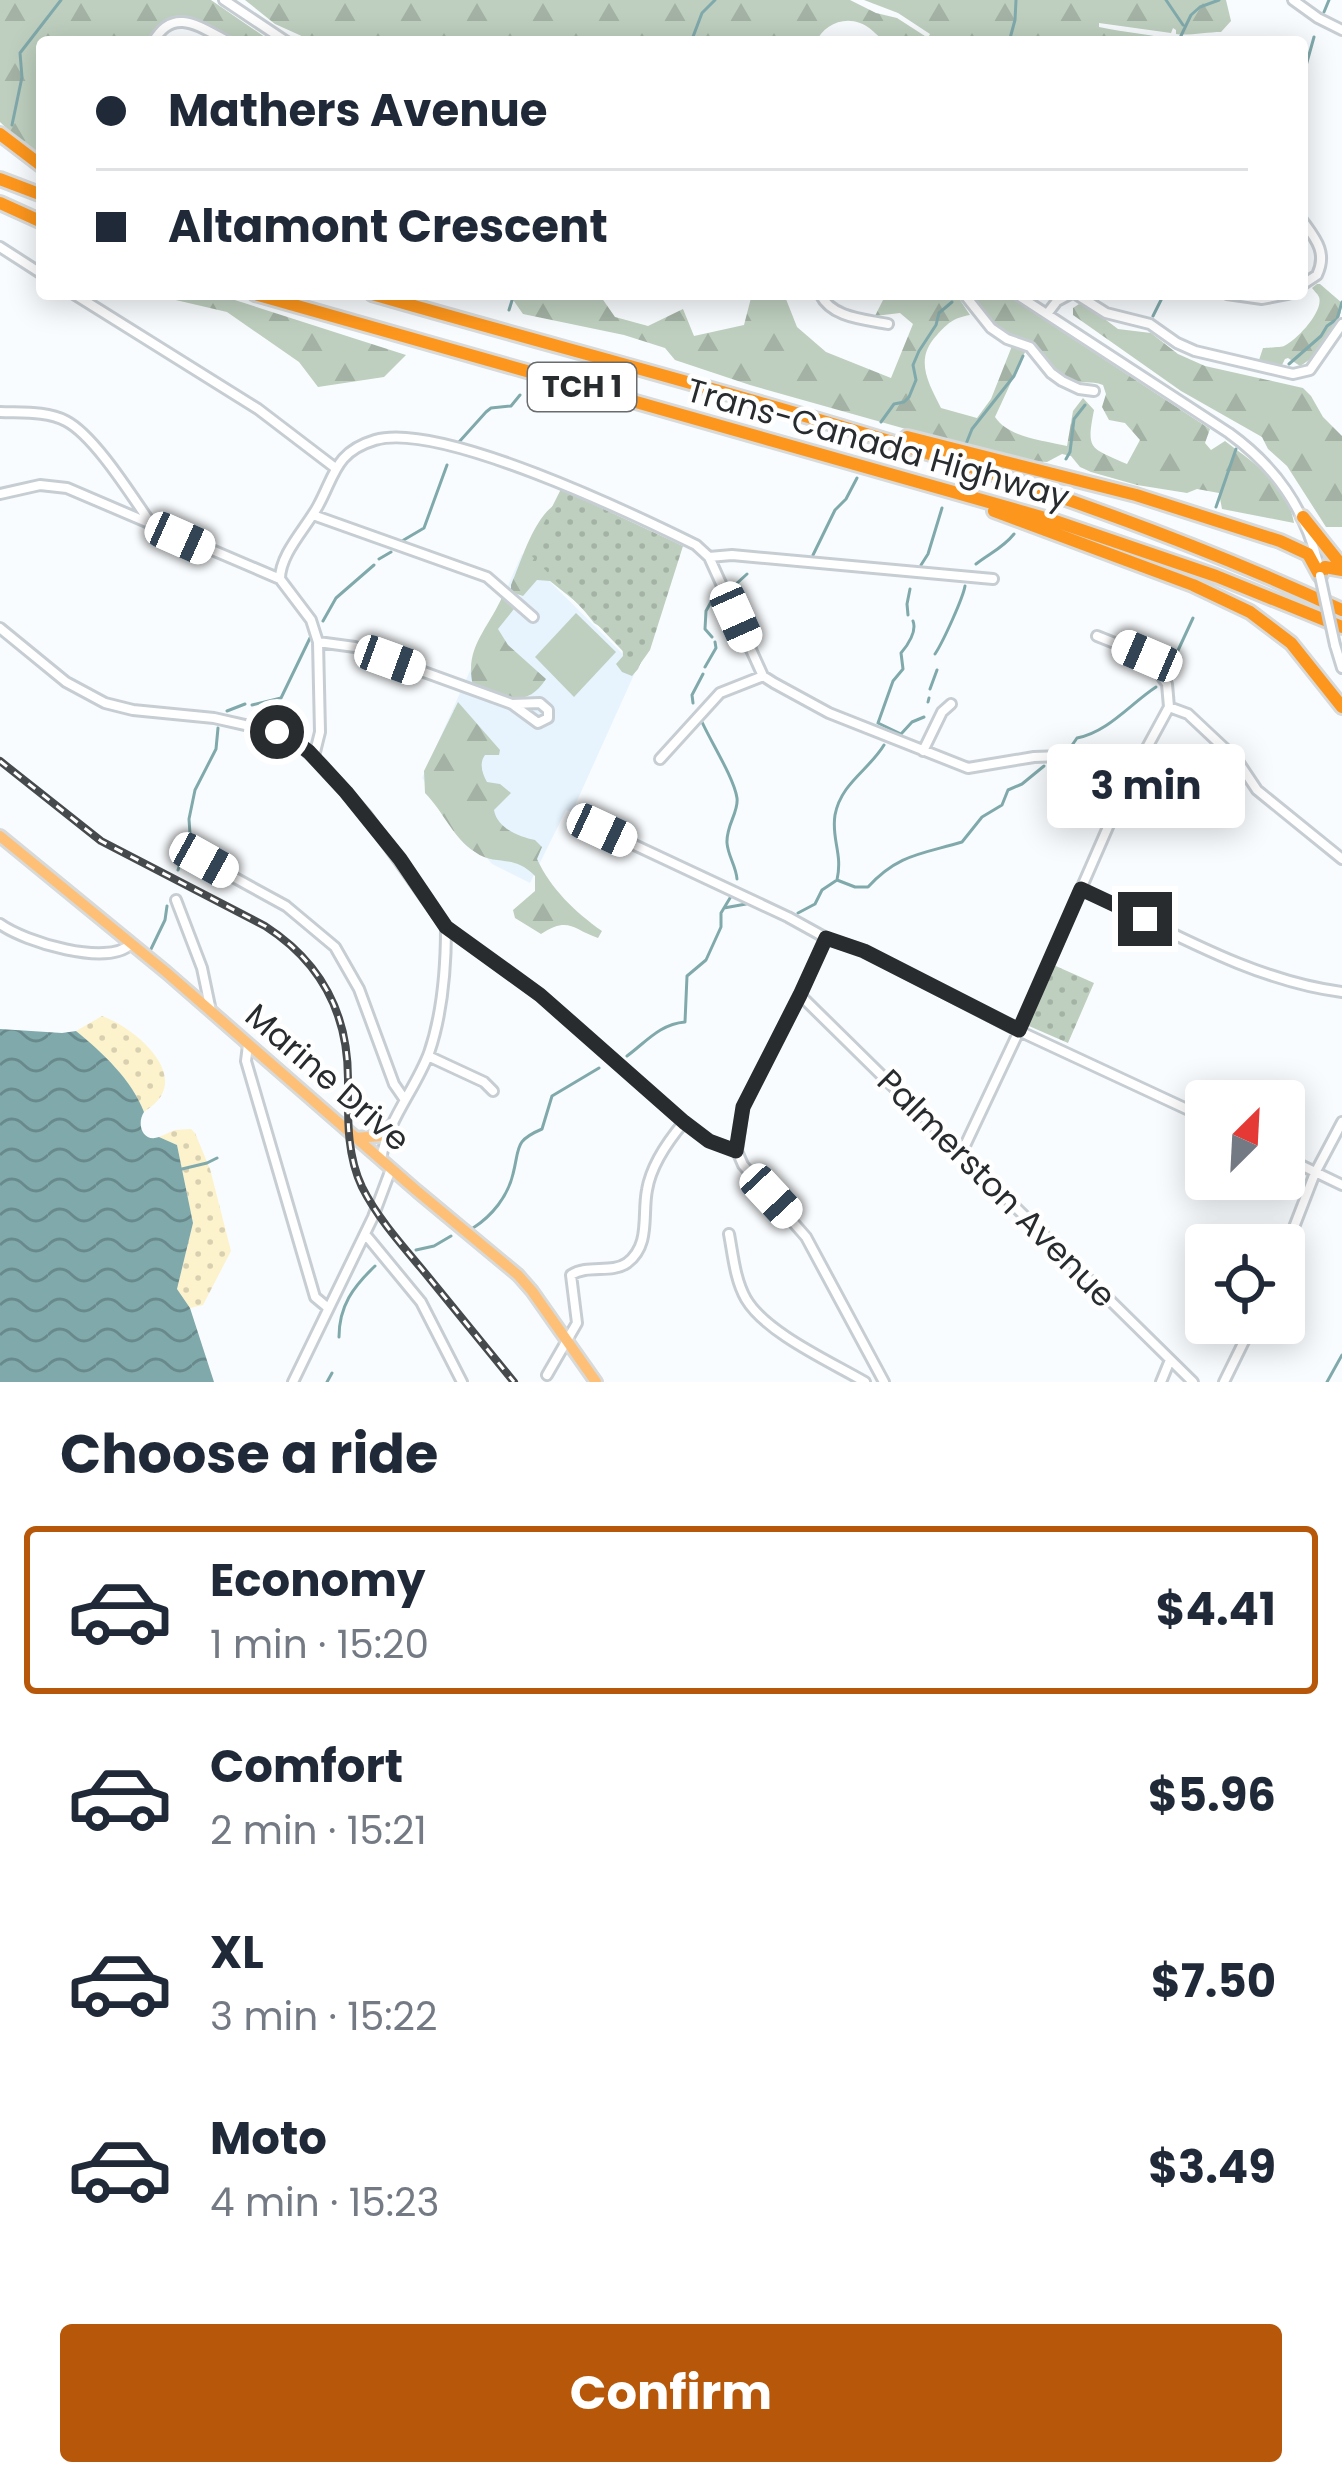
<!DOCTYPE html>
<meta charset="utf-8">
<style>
body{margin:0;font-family:Poppins,sans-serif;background:#f6f6f7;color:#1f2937;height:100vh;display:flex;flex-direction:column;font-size:45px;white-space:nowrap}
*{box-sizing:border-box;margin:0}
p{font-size:39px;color:#747a83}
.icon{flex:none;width:66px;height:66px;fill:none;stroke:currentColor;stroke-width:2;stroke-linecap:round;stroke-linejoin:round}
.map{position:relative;height:1382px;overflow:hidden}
.side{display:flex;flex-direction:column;background:#fff;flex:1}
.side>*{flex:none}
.banner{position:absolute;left:36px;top:36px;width:1272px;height:264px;border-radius:12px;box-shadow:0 6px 30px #0003;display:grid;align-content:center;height:264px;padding:0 60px;background:#fff}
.needle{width:78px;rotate:24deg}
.tools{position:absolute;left:1185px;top:1080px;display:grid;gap:24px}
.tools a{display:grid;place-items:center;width:120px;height:120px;border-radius:12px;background:#fff;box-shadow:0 6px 30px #0003;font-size:60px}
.end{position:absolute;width:54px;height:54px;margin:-27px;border:15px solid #292c2e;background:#fff;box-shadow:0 0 0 6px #fff}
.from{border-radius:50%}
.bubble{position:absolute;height:84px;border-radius:12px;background:#fff;box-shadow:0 6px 30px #0003;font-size:39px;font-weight:700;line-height:84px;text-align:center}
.car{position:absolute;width:36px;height:72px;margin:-36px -18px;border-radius:15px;box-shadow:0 0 9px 3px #0007;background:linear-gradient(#fff 24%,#345 0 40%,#fff 0 76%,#345 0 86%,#fff 0)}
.banner b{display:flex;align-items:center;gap:42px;height:114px;font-size:45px}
.banner b+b{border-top:3px solid #e0e1e3}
.banner i{width:30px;height:30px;background:#1f2937}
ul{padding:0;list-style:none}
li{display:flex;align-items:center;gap:36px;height:168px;margin:0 24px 18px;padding:0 36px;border:6px solid transparent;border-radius:12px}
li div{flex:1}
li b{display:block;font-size:45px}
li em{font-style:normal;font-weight:700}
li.on{border-color:#b65709}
li>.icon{width:108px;height:108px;stroke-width:1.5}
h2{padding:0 60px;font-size:54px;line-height:144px}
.action{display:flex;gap:24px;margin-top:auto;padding:24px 60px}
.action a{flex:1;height:138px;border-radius:12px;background:#b65709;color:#fff;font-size:48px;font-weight:700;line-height:138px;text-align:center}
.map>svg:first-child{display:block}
.built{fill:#e7f4fe}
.forest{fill:url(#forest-firs)}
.sand{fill:url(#sand-dots)}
.park{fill:url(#park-dots)}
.pitch{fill:#becfbf}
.water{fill:url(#water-waves)}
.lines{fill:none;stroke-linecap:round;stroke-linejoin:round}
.stream{stroke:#80a9ab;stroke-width:3}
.minor-casing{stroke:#c7ced3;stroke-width:14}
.major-casing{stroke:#d8d9d9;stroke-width:16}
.highway-casing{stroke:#d8d9d9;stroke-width:18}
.minor{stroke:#fff;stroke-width:8}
.major{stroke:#fec077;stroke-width:10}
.highway{stroke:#fd961c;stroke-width:12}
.rail-casing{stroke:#474a4c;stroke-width:8}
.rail{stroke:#fff;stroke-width:3;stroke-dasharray:9;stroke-linecap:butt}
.minor-bridge-casing{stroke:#c7ced3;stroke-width:14;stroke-linecap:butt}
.minor-bridge{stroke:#fff;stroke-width:8}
.route{stroke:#292c2e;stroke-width:15}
.labels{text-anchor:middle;stroke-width:9;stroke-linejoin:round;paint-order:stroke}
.shield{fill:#fff;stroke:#696b6d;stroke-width:3}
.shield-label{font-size:30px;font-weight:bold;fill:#292c2e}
.street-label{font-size:33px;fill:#292c2e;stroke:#fff}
</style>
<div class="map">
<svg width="1342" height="1382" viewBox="0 0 1342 1382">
<defs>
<pattern id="forest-firs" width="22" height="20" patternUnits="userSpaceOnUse" patternTransform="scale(3)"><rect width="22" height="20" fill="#becfbf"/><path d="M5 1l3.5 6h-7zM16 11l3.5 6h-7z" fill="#a3b2a4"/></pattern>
<pattern id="sand-dots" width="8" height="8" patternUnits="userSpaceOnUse" patternTransform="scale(3)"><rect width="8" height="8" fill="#fcf2cc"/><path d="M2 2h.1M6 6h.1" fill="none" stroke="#d8d0b0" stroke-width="1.8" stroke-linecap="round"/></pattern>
<pattern id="park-dots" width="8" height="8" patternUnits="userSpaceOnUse" patternTransform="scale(3)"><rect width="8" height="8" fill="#becfbf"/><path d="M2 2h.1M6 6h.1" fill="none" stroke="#a3b2a4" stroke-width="1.8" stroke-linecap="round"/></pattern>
<pattern id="water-waves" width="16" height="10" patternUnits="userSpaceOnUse" patternTransform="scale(3)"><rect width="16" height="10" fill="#80a9ab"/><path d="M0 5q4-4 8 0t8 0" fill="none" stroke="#698a8c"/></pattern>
</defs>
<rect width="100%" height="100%" fill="#f9fcfe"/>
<path class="built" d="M522,554L637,668L572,812L566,810L530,883L492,864L422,778Z"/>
<path class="forest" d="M0,0H211L272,42H238L206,27L168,22L162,24L150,42H42V158L31,152L0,122Z
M245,0H850L876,13L897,18L928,38L930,34L898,13L864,0H1226L1231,21L1221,32C1207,32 1187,36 1176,34V30L1173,28L1171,33L1099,23V27C1126,33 1153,34 1181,42H885C878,36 868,25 860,23C842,16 823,26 816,42H315L275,24Z
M1317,284H1320L1342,303C1341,327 1320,355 1300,366L1288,358L1285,359L1282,365L1259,360L1263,348C1265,348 1283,347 1284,346C1297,340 1324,311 1319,297C1317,293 1314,291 1312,288Z
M150,294H216L406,355L384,377L318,387L299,362L227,312Z
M509,294H599L615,317L648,326L683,309L694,336L744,325L752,294H784L797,327L826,352L891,378L913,324L900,313L875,316L886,294H956L970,315C953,318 948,323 937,335C914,359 928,382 941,408L977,418L991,399L1012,346L1026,350L995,417C1009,438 1043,440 1067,446L1073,411L1083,398L1094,410C1086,451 1090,447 1127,464L1140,440L1125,423L1109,420L1102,407L1106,394L1103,385C1091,380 1080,385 1067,379C1052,371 1048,355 1035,344C1027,337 1018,339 1009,335C992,328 979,309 970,294H1005L1210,429L1205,443L1211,450L1225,441C1255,464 1287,484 1294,523L1222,509L1219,493L1197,489L1187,493L1137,485L1091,472L1080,467L1071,456L1062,454L1047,462L1016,460L750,385L675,360L665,348L624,335L523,314Z
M1079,304L1094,311L1118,329L1151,333L1178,354L1205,366L1303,388L1311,396L1323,417L1342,436V527H1326L1287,466L1268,449L1262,437L1181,391L1073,315V308Z
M557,503L646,651L638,669L632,676L622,672L616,664L623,656L622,640L594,623L580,605L550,581L537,580L523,596L511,592V585C522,560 533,518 557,503Z
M503,595L509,599L514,609L498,629L508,645L546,679C525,711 503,696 473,686C464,647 488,630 503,595Z
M458,702L500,750L499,755H485C479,763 482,773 487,782L500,784L511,793L494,810C497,828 519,837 535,840L542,847L537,859C551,889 575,912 602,931L598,938C572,929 569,916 541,934L515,918L513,910L535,891V876C513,853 496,867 475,852C453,838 443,811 425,793L424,771Z"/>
<path class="sand" d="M102,1016C126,1024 173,1059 164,1089C161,1100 152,1106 144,1112C132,1080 102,1053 76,1031Z
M191,1129L195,1133L210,1169L231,1251L203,1305L190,1308L177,1289L193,1223L177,1145L159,1137L175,1130Z"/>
<path class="park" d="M561,489L683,546L650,650L638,667L529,553Z
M1049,963L1094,983L1068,1043L1022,1023Z"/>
<path class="pitch" d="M576,613L616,652L574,697L535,657Z"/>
<path class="water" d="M0,1029L62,1033L76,1031C102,1052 132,1080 144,1112C136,1124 143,1143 159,1137L177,1145L193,1223L177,1289L190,1308L214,1382H0Z"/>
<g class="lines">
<path class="stream" d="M1166,0L1183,25
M1324,12L1329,0
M691,42L702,13L715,0
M1009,42L1015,20L1016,0
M1178,42L1191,15L1200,7L1219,0
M1302,80L1314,37
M12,125L22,77L20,53L61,0
M509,310L514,294
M1153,316L1164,294
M1289,364L1321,336L1327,326L1337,319L1342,302
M881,422L894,404L904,402L909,397L916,380L913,365L919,351L936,325L939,313L952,302
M459,442L486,412L491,408L511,406L520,395
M966,444L972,429L1014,376L1023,356
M1066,459L1070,452L1074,419L1085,405
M1216,507L1236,449
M402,541L424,528L447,465
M813,555L835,510L846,499L857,478
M379,559L391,552
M976,564C990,553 1003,548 1014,534
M921,565L928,554L942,508
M735,585L747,574
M711,602L706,611L705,629L712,637
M908,615L907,604L910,589
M323,621L336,598L374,565
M913,621C917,631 908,645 901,653L903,669L893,681L878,723L901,734L912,722L924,717
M935,654C943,642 963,598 965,586
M705,667L716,648L715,642
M1168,672L1193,618
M930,689L937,670
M928,702L929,698
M693,703L692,695L703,674
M252,705L281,698L310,638
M227,711L245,704
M702,722C711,742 734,778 737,798C739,812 726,825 727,843C728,856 736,866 737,879
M1068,751L1077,738C1108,732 1130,704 1156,687
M178,870L190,834L189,819L195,790L216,749L218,728
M837,880L855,887H868C898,854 922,854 962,842L982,817L1002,805L1008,790L1022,784L1044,766
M724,908L746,904
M798,913L815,904L822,890L837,880C843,853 831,839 835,815C841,783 869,770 884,745
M151,949L165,920L167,906
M627,1056C646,1042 660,1024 685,1022L687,976L706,960L721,927V913L730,898
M182,1169L207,1163L217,1158
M473,1228C492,1216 508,1196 513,1174C520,1147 514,1141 542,1129L552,1096L599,1068
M416,1250L434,1246L451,1236
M339,1337C339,1306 353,1287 375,1266
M327,1382L332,1373
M1327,1382L1342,1355"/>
<defs>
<path id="minor" d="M224,0L287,42
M1293,0L1318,18L1342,30
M153,42C174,5 201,28 229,42
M1302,220C1315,238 1328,252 1317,275L1302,285
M0,247L42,274
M74,294L258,409L334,467
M820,294C832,318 863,319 888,324
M964,294L991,328L1007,339L1030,347L1051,373L1062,381L1079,389L1094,391
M1016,294L1229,433C1276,467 1304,508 1318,563
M1076,294L1106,313L1150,324L1177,343L1195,351L1293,374L1310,370L1342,324
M1227,294L1262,299L1288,294
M1047,314L1057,301L1070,294
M0,412C22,413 47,411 66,421C95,436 133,498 152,525
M0,494L40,485L67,488L280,579L311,620L318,642L320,732L314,756
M313,515L487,577L533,617
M709,557L732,555L993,579
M280,579C280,554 306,528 318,506C335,475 335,452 375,440C440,421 633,514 696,545L709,557L763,676L774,683L829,713L968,768L1034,757L1062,756L1125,788
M0,628L66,682L105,703L133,710L214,718L276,732L296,742L322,765L367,816L446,927L540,995L684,1122L709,1141L737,1151L743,1165L806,1237L884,1382
M318,642L355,647L512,704L538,723L548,718V710L540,703L512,704
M1335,645L1342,668
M1169,707L1188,714L1237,760L1257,790L1342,859
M923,751L942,712L951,704
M660,759L720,693L763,676
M596,827L788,917L826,938L864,951L1019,1031L1206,1118
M204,861L286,906L335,947L359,989L394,1084L405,1100
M1081,889C1163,927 1252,981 1342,992
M176,900L202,968L211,1011
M0,924C25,942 107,967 131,944
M800,995L1193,1382
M248,1045L246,1061L315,1297L327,1307
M428,1056L484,1082L493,1091
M737,1151L743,1107L800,995L826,938
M961,1154L1019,1031L1125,788L1169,707L1167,684L1147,656L1097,636
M1284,1157L1342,1185
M381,1159C388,1119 415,1090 429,1053C442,1015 446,968 446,928
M365,1234L421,1302L462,1382
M729,1234C733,1255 735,1280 746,1299C766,1333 831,1362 865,1382
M1284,1253L1315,1173L1342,1122
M547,1375L577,1323L571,1275C588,1264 611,1274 627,1263C651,1245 642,1215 647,1190C651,1166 668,1141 684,1122
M293,1382L373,1217L391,1169
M1161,1382L1170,1360
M1224,1382L1253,1323"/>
<path id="major" d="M0,836L166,972L417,1191L518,1275L532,1291L596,1382
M356,1138L379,1136L389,1127"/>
<path id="highway" d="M0,134L42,166
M0,179L42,195
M0,203L42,222
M255,294L1052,520L1216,576L1342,627
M372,294C699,388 1032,466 1342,610
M907,437L1136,495L1280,541L1308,554L1320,576L1325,567L1342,570
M994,511L1193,585L1250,612L1291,643L1342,707
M1303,517L1342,566"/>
</defs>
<use href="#minor" class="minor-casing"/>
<use href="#major" class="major-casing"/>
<use href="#highway" class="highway-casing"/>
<use href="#minor" class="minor"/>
<use href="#major" class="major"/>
<use href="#highway" class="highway"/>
<defs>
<path id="rail" d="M0,761L101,841L265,926C321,962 348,1013 348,1079C348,1116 346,1153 362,1187C377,1217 400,1243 421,1268C452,1306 483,1344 514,1382"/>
</defs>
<use href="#rail" class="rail-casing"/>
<use href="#rail" class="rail"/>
<defs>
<path id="minor-bridge" d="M1320,576L1335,645"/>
</defs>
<use href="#minor-bridge" class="minor-bridge-casing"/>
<use href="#minor-bridge" class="minor-bridge"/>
</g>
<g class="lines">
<path class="route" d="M277,732L296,742L309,752L346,792L400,859L446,927L540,995L684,1122L709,1141L736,1151L743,1107L800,995L826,938L864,951L1019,1030L1081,889L1145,919"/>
</g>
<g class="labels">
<rect class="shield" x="528" y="363" width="108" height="48" rx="9"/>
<g class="shield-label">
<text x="582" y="397">TCH 1</text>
</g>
<g class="street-label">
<text transform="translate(878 443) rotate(16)" y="12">Trans-Canada Highway</text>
<text transform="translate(328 1077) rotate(41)" y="12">Marine Drive</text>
<text transform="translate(997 1188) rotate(45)" y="12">Palmerston Avenue</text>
</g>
</g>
</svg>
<div class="tools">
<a><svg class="needle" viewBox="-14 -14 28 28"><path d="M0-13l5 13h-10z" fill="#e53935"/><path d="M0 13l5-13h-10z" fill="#747a83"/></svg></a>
<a><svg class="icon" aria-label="locate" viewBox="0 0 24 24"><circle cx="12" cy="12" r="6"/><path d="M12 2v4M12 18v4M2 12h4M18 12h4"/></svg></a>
</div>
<i class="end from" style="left:277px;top:732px"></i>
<i class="end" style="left:1145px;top:919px"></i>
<div class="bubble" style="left:1047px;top:744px;width:198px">3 min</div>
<i class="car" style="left:180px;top:538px;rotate:114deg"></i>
<i class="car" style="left:736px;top:617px;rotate:156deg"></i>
<i class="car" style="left:1147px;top:656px;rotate:293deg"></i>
<i class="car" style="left:390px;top:660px;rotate:110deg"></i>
<i class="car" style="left:602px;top:830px;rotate:115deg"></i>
<i class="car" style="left:204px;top:860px;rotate:119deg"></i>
<i class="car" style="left:771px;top:1196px;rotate:137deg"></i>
<div class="banner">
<b><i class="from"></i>Mathers Avenue</b>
<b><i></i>Altamont Crescent</b>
</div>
</div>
<section class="side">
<h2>Choose a ride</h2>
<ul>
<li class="on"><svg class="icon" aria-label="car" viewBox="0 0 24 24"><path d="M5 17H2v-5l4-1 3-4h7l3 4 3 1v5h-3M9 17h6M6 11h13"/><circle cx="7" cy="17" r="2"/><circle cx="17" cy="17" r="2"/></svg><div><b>Economy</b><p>1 min · 15:20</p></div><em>$4.41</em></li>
<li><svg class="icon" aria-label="car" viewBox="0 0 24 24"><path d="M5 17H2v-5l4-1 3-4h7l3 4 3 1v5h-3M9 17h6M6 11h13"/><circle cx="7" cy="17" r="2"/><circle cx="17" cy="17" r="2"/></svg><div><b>Comfort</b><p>2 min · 15:21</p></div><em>$5.96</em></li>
<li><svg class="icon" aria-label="car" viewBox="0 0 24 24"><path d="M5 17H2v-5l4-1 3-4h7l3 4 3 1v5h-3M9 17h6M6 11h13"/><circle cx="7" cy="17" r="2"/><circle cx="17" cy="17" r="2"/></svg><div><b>XL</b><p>3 min · 15:22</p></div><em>$7.50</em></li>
<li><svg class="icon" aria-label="car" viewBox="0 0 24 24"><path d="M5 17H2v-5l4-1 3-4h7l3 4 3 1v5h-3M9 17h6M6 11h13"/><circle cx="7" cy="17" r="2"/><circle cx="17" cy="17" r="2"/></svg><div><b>Moto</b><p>4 min · 15:23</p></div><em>$3.49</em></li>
</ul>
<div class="action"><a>Confirm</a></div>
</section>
